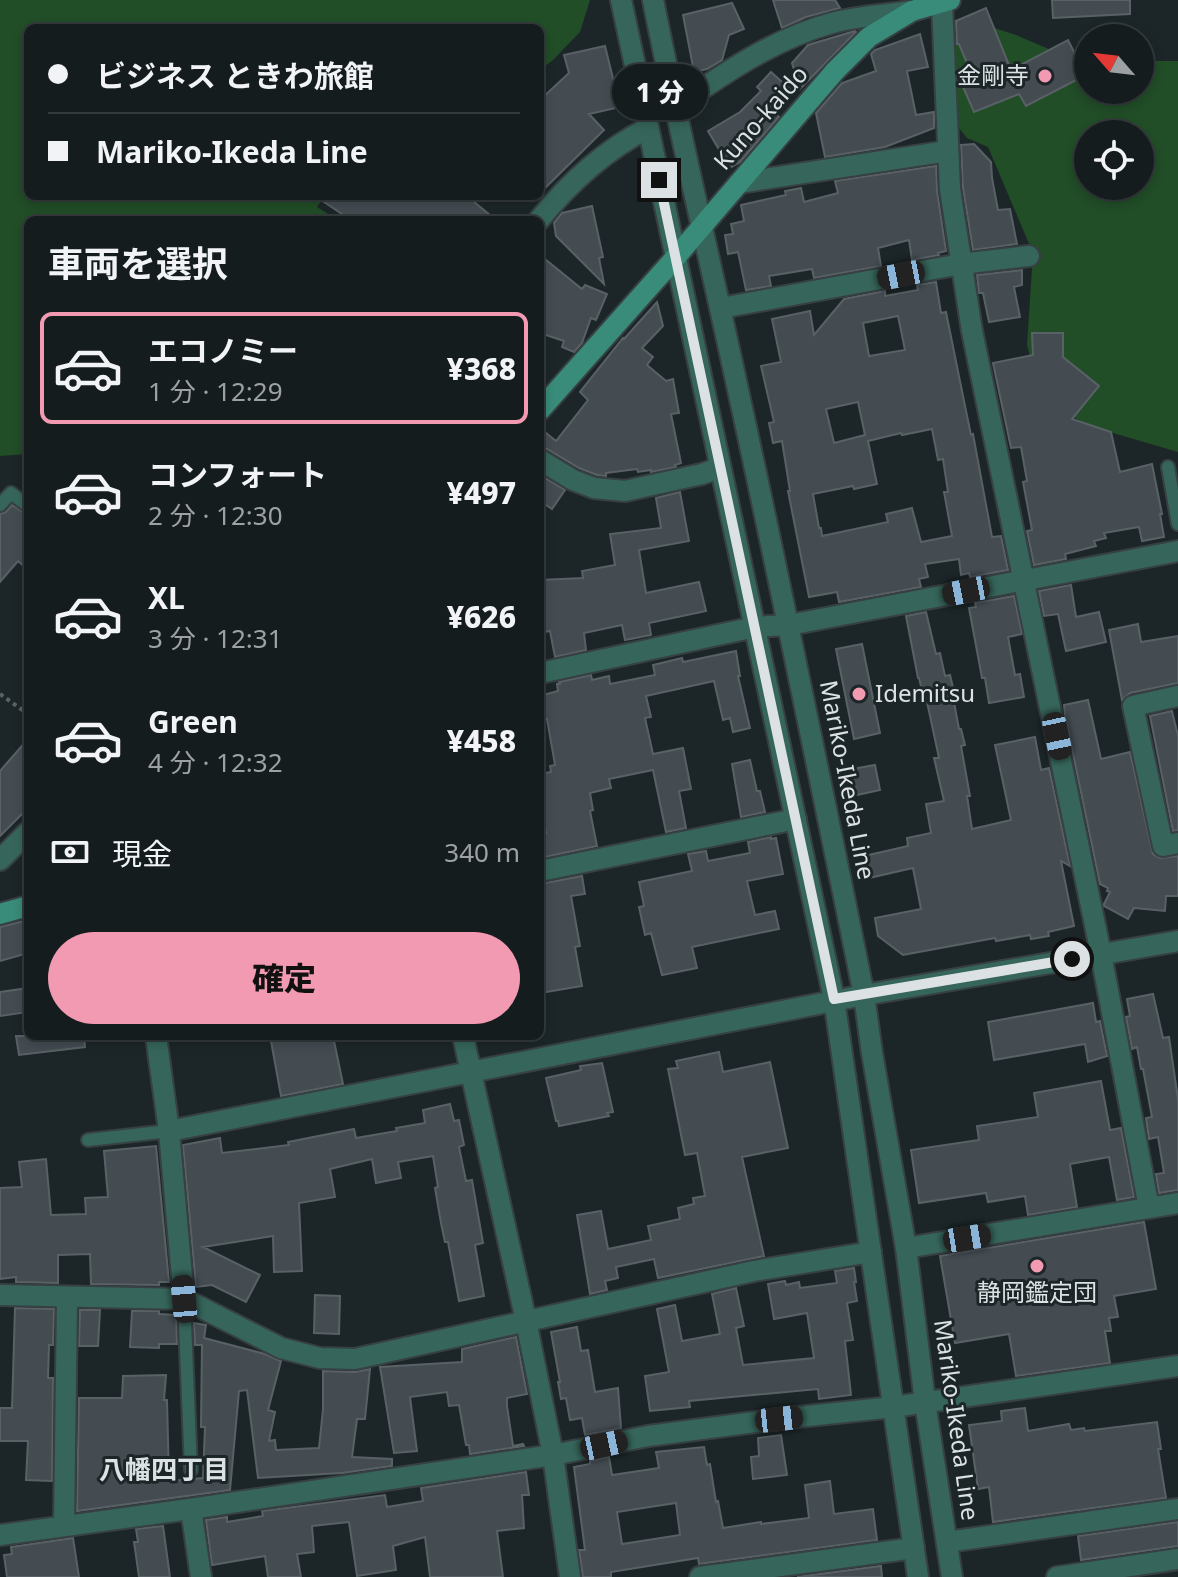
<!DOCTYPE html>
<html lang="ja">
<meta charset="utf-8">
<style>
body{margin:0;font-family:"Noto Sans","Noto Sans JP",sans-serif;background:#1e2527;color:#f1f3f6;height:100vh;display:flex;flex-direction:column;font-size:30px;white-space:nowrap}
*{box-sizing:border-box;margin:0}
p{font-size:26px;color:#9da1a4}
.icon{flex:none;width:44px;height:44px;fill:none;stroke:currentColor;stroke-width:2;stroke-linecap:round;stroke-linejoin:round}
.map{position:relative;flex:1;overflow:hidden}
.sheet{position:absolute;left:24px;top:216px;width:520px;height:824px;display:flex;flex-direction:column;background:#151c1e;border-radius:12px;box-shadow:0 4px 12px #0003,0 0 0 2px #343a3c}
.sheet>*{flex:none}
.top-card{position:absolute;left:24px;top:24px;width:520px;height:176px;border-radius:12px;box-shadow:0 4px 12px #0003,0 0 0 2px #343a3c;display:grid;align-content:center;height:176px;padding:0 24px;background:#151c1e}
.needle{width:52px;rotate:298deg}
.tools{position:absolute;left:1074px;top:24px;display:grid;gap:16px}
.tools a{display:grid;place-items:center;width:80px;height:80px;border-radius:50%;background:#151c1e;box-shadow:0 4px 12px #0003,0 0 0 2px #343a3c;font-size:40px}
.end{position:absolute;width:36px;height:36px;margin:-18px;border:10px solid #dce2e3;background:#111;box-shadow:0 0 0 4px #111}
.from{border-radius:50%}
.bubble{position:absolute;height:56px;border-radius:28px;background:#151c1e;box-shadow:0 4px 12px #0003,0 0 0 2px #343a3c;font-size:26px;font-weight:800;line-height:56px;text-align:center}
.car{position:absolute;width:24px;height:48px;margin:-24px -12px;border-radius:10px;box-shadow:0 0 6px 2px #0007;background:linear-gradient(#222 24%,#8ab4d8 0 40%,#222 0 76%,#8ab4d8 0 86%,#222 0)}
.top-card b{display:flex;align-items:center;gap:28px;height:76px;font-size:30px}
.top-card b+b{border-top:2px solid #343a3c}
.top-card i{width:20px;height:20px;background:#f1f3f6}
ul{padding:0;list-style:none}
li{display:flex;align-items:center;gap:24px;height:112px;margin:0 16px 12px;padding:0 8px;border:4px solid transparent;border-radius:12px}
li div{flex:1}
li b{display:block;font-size:30px}
li em{font-style:normal;font-weight:800}
li.current{border-color:#f19ab2}
li>.icon{width:72px;height:72px;stroke-width:1.5}
h2{padding:0 24px;font-size:36px;line-height:96px}
.pay{display:flex;align-items:center;gap:20px;height:88px;padding:0 24px;font-size:30px}
.pay p{margin-inline-start:auto}
.cta{display:flex;gap:16px;margin-top:auto;padding:16px 24px}
.cta a{flex:1;height:92px;border-radius:48px;background:#f19ab2;color:#111;font-size:32px;font-weight:800;line-height:92px;text-align:center}
.map>svg:first-child{display:block}
.green{fill:#214d27;fill-rule:evenodd}
.building{fill:#444c52;stroke:#596167;stroke-width:2;fill-rule:evenodd}
.lines{fill:none;stroke-linecap:round;stroke-linejoin:round}
.service-casing{stroke:#374042;stroke-width:16}
.minor-casing{stroke:#374042;stroke-width:24}
.tertiary-casing{stroke:#374042;stroke-width:24}
.secondary-casing{stroke:#374042;stroke-width:24}
.path{stroke:#596264;stroke-width:4;stroke-dasharray:4 4;stroke-linecap:butt}
.service{stroke:#36665b;stroke-width:12}
.minor{stroke:#36665b;stroke-width:20}
.tertiary{stroke:#36665b;stroke-width:20}
.secondary{stroke:#398b7a;stroke-width:20}
.route{stroke:#dce2e3;stroke-width:10}
.poi-dot{fill:#f19ab2;stroke:#1c2628;stroke-width:3}
.labels{text-anchor:middle;stroke-width:6;stroke-linejoin:round;paint-order:stroke}
.poi-label{font-size:24px;fill:#dce2e3;stroke:#1c2628;text-anchor:end}
.street-label{font-size:24px;fill:#dce2e3;stroke:#1c2628}
.neighbourhood-label{font-size:26px;font-weight:bold;fill:#dce2e3;stroke:#1c2628}
</style>
<div class="map">
<svg width="1178" height="1577" viewBox="0 0 1178 1577">
<rect width="100%" height="100%" fill="#1c2628"/>
<path class="green" d="M0,0H590L580,32L553,60L540,70V28H28V196H325L317,207L338,220H28V454L0,456Z
M979,23L1016,35L1065,56L1088,58V90H1140V61H1178V452L1096,428L1064,413L1037,383L1027,345L1033,253L988,147L967,138L958,127L955,40L959,25ZM1088,134H1140V186H1088Z"/>
<path class="building" d="M773,0H835L840,8L806,17L782,28Z
M1052,0H1130V14L1053,18Z
M732,3L744,29L729,35L722,60L707,69L694,72L683,15Z
M986,8L1011,70L1068,40L1086,75L1026,106L1019,94L974,112L963,87L975,82L959,44H957L956,21Z
M855,31L856,32L800,89L792,63L808,45Z
M920,34L928,67L907,71L916,115L934,112V128L885,147L825,157L816,113L842,83L876,71L871,54L875,50Z
M605,46L620,107L589,114L604,130L540,193V100L569,73L564,55Z
M771,72L790,89L772,110L779,117L740,162L730,168L708,131L740,112L761,91L757,87Z
M974,144L991,162L992,178L998,210L1010,209L1017,244L973,250L963,188L961,145Z
M936,166L937,191L946,251L938,253L939,255L912,260L909,240L878,248L881,266L814,278L812,269L769,276L771,286L746,290L738,252L728,254L725,235L733,234L731,224L744,221L741,205L786,195L785,191L801,188L804,202L838,193L835,181Z
M315,196H467L496,220H351Z
M592,206L603,257L599,258L604,284L556,236L554,223L562,213Z
M540,255L582,289L585,285L607,294L596,320L591,318L582,343L574,352L562,347L564,341L540,333Z
M1022,270V285L1014,287L1020,317L989,322L983,293H979L977,275Z
M936,282L941,313L946,312L964,401L971,435L973,434L992,537L1001,536L1008,570L970,577L969,573L961,575L959,559L925,564L928,577L919,579L921,587L839,602L837,592L809,597L788,491H790L782,441L773,443L769,423L774,422L761,366L781,362L772,319L810,311L814,335L844,299L885,291V296L918,290L917,285ZM898,316L905,350L869,356L863,323ZM858,402L865,435L834,443L826,409ZM932,429L938,460L943,459L948,492H944L952,536L921,542L912,508L886,514L888,522L822,536L821,528H819L813,494L853,486L854,489L877,484L868,441L901,433L902,435Z
M657,302L663,326L642,348L653,357L647,365L666,381L673,379L679,413L671,414L681,463L675,465L676,467L651,472V470L638,472L637,469L606,473V476L597,475L579,468L547,449L540,447V428L556,441L588,400L580,392L623,338L624,339Z
M1032,333H1063V357L1099,386L1072,419L1111,432L1120,472L1152,464L1162,514H1160L1164,537L1142,541L1139,527L1104,533L1106,538L1094,541L1096,546L1065,554L1066,559L1034,565L1027,531L1032,530L1023,482L1027,481L1021,447L1011,448L993,363L1033,355Z
M540,475L565,490L552,509L540,501Z
M680,492L689,541L639,550L646,593L699,582L706,611L649,623L651,635L625,640L622,625L584,633L586,650L555,657L550,631L544,632L543,611L540,614V580L583,578L582,571L615,565L610,534L661,528L656,498Z
M12,505L28,515V570L18,561L0,582V514L6,512Z
M1071,585L1076,617L1099,612L1106,642L1066,651L1058,614L1044,616L1039,591Z
M1014,596L1022,634L1008,637L1015,675L1020,674L1024,697L989,703L985,678H982L969,608L976,607L975,603Z
M926,612L936,654L940,653L945,676L950,675L955,696L953,697L959,729H961L965,745L961,746L970,796H967L972,829L1011,820L995,745L1035,737L1041,770L1049,768L1070,866L1061,861L1074,926L1048,932L1049,936L1031,939L1030,935L996,941L995,938L903,955L878,936L875,918L921,909L913,868L869,878L864,856L908,846L907,838L931,833L926,804L944,801L934,758H939L927,702L925,703L919,678H918L906,616Z
M1138,624L1141,642L1178,636V683L1130,693L1122,700L1109,630Z
M862,644L880,733L854,739L836,649Z
M736,651L740,676H738L750,728L733,732L730,718L723,720L714,681L646,696L651,717L645,718L653,754L683,748L691,789L679,791L686,828L666,832L653,770L609,779L611,788L590,793L593,810L590,811L597,846L540,858V834L546,833L540,803V774L551,772L550,766L555,765L547,719L540,720V702L544,701L543,695L558,691L557,684H560L559,682L591,675L592,680L609,676L610,684L655,675L653,665L682,658L683,662Z
M1088,700L1101,759L1130,752L1153,854L1160,858L1178,856V896H1166L1165,911L1134,908L1128,919L1104,906V904L1110,892L1107,891L1108,888L1100,884L1065,715L1064,705Z
M1172,711L1178,736V830L1173,831L1150,716Z
M28,739V808L0,836V771Z
M750,760L757,791H760L765,812L741,817L732,764Z
M875,765L880,790L857,795L852,769Z
M771,837V839L776,838L783,874L747,881L755,915L775,911L779,929L692,947L697,968L662,975L651,933L645,935L639,907L644,906L639,882L692,871L688,854L706,851L708,861L750,853L748,842Z
M582,876L585,894L571,896L580,946L575,947L582,986L540,993V884Z
M28,920V953L0,961V927Z
M28,988V1012L0,1016V992Z
M1153,994L1163,1038L1169,1037L1178,1099V1190L1159,1193L1156,1174L1164,1173L1158,1137L1149,1139L1146,1118L1152,1117L1143,1069H1141L1137,1047L1132,1049L1126,1017L1130,1016L1127,999Z
M1093,1003L1096,1022L1100,1021L1107,1056L1088,1062L1085,1044L994,1060L988,1022Z
M16,1036H84L85,1047L19,1055Z
M294,1036H333L343,1084L281,1096L271,1041Z
M719,1052L723,1072L770,1062L788,1148L742,1157L764,1256L658,1278L654,1259L616,1267L618,1278L605,1281L607,1290L590,1294L577,1215L601,1211L608,1249L651,1240L648,1226L680,1219L678,1208L694,1204L693,1198L705,1196L697,1153L685,1155L668,1069L678,1068L676,1061Z
M602,1063L613,1112L607,1113L609,1116L559,1126L558,1121H556L546,1078L581,1070L580,1066Z
M1101,1081L1110,1130L1121,1128L1134,1197L1117,1200L1109,1157L1070,1164L1077,1207L1028,1215L1025,1196L988,1202L986,1193L919,1203L911,1150L979,1140L977,1126L1038,1117L1034,1093Z
M450,1104L454,1121L459,1120L464,1145L459,1147L466,1181L472,1180L483,1243L475,1245L484,1296L459,1301L448,1242H445L441,1223L435,1188L438,1187L433,1156L398,1162L401,1178L376,1183L372,1159L330,1169L335,1197L299,1203L302,1271L274,1272L273,1236L203,1247L260,1275L246,1302L212,1285L196,1287L183,1145L220,1138L222,1153L289,1145L288,1142L354,1129L356,1138L397,1131L396,1128L425,1123L423,1110Z
M156,1146L169,1282H159V1285L91,1284L90,1254L58,1255V1283L16,1282V1277L0,1279V1188L22,1187L19,1162L46,1159L51,1215L86,1214L85,1198L108,1197L104,1151Z
M1144,1222L1156,1289L1114,1296L1118,1317L1109,1318L1111,1331H1105L1110,1363L1016,1376L1009,1334L955,1343L940,1256Z
M854,1268L856,1282H854L857,1301L847,1303L853,1340L845,1341L851,1395L819,1399L818,1389L689,1401L690,1407L650,1411L645,1376L669,1372L657,1309L675,1305L682,1341L720,1334L712,1294L736,1288L744,1326L736,1328L743,1365L814,1358L807,1313L774,1319L768,1284L785,1281L786,1285L799,1282L800,1288L837,1283L835,1271Z
M315,1295L340,1296L339,1334L314,1333Z
M15,1308L54,1309L53,1345H49L48,1378H53L52,1481L26,1480L28,1441H0V1408H12Z
M80,1310H100L98,1346H79Z
M132,1311H159V1314L176,1315L177,1344H159V1348L130,1347Z
M194,1323L206,1325L204,1338L265,1354L281,1361L268,1410L275,1412L269,1441L275,1440L276,1450L319,1448L323,1409V1371L355,1372L370,1369L365,1419H357L352,1457L392,1459V1466L342,1473L258,1478L247,1390L239,1391L230,1490L77,1511L79,1398H122L123,1376L166,1375L164,1400H167L169,1481L203,1478L205,1427H201L202,1345H195Z
M577,1327L581,1351L588,1350L595,1392L618,1388L621,1428L585,1435L582,1418L570,1420L566,1398L561,1399L558,1382H560L551,1332Z
M516,1337L527,1394L507,1398V1406L513,1446L523,1444L524,1446L470,1454L469,1445H466L459,1405L449,1406L447,1392L410,1397L417,1451L394,1453L380,1367L462,1362V1349Z
M1025,1408L1028,1431L1069,1424L1071,1430L1084,1428L1085,1431L1157,1422L1161,1449H1158L1166,1498L993,1522L989,1487L978,1489L969,1425L1002,1421L1001,1411Z
M781,1435L787,1475L753,1479L751,1457L759,1456L758,1438Z
M704,1447L707,1465L710,1464L716,1502L718,1501L723,1528L761,1522V1524L809,1518L805,1485L830,1481L834,1514L873,1509L877,1540L699,1564L698,1558L611,1572V1577H583L579,1550H585L574,1467L590,1464V1461L609,1457L612,1475L659,1468L656,1452ZM676,1503L680,1535L622,1544L617,1512Z
M526,1472L529,1495H522L524,1528L497,1531L503,1577H430L425,1537L393,1546L396,1570L357,1576L349,1522L312,1526L314,1552L297,1554L301,1577H268L265,1556L212,1565L206,1520L227,1517V1522L263,1516L262,1511L385,1495L387,1507L423,1501L421,1488Z
M1178,1522V1546L1081,1560L1078,1536Z
M163,1526L170,1577H139L134,1542H138L136,1529Z
M73,1538L79,1577H7L4,1555L12,1554L11,1547Z
M881,1566L882,1577H797Z"/>
<g class="lines">
<defs>
<path id="service" d="M1168,467L1178,524
M0,505L11,493L28,506
M88,1140L169,1131
M184,1299L191,1470"/>
<path id="minor" d="M942,4L950,189L972,331L1101,954L1149,1208
M674,108C723,74 773,39 832,23C857,16 886,15 912,11
M739,183L948,151
M539,220C569,183 605,150 648,128
M721,308L961,264L1029,256
M540,460L573,480L594,488L625,491L702,474L719,468
M540,673L755,627L789,625L1178,551
M1178,696L1133,706L1163,846L1178,843
M0,860L28,832
M540,871L796,819
M156,1036L169,1131L184,1299
M463,1036L526,1321L553,1455L570,1577
M169,1131L864,995
M906,1248L1178,1203
M0,1295L184,1299L281,1348L320,1358L355,1359L754,1271L871,1252
M191,1509L201,1577
M64,1526L67,1297
M0,1535L197,1508L553,1455L648,1436L779,1419L893,1407L1178,1366
M947,1542L1178,1509
M700,1577L914,1548
M1057,1577L1178,1559"/>
<path id="tertiary" d="M621,0L834,999L918,1577
M653,0C679,131 710,260 738,390C782,591 823,793 864,995L872,1053L906,1248L925,1402L952,1577
M864,995L1178,941"/>
<path id="secondary" d="M540,410L675,258L835,71L869,37L912,11L950,0
M0,914L28,906"/>
</defs>
<use href="#service" class="service-casing"/>
<use href="#minor" class="minor-casing"/>
<use href="#tertiary" class="tertiary-casing"/>
<use href="#secondary" class="secondary-casing"/>
<path class="path" d="M0,694L28,714"/>
<use href="#service" class="service"/>
<use href="#minor" class="minor"/>
<use href="#tertiary" class="tertiary"/>
<use href="#secondary" class="secondary"/>
</g>
<g class="lines">
<path class="route" d="M659,180L834,999L1072,959"/>
</g>
<g class="poi-dot">
<circle cx="1045" cy="76" r="8"/>
<circle cx="859" cy="694" r="8"/>
<circle cx="1037" cy="1266" r="8"/>
</g>
<g class="labels">
<g class="poi-label">
<text x="1029" y="84">金剛寺</text>
<text x="875" y="702" text-anchor="start">Idemitsu</text>
<text x="1037" y="1301" text-anchor="middle">静岡鑑定団</text>
</g>
<g class="street-label">
<text transform="translate(761 118) rotate(-49)" y="8">Kuno-kaido</text>
<text transform="translate(847 780) rotate(79)" y="8">Mariko-Ikeda Line</text>
<text transform="translate(956 1420) rotate(82)" y="8">Mariko-Ikeda Line</text>
</g>
<g class="neighbourhood-label">
<text x="164" y="1479">八幡四丁目</text>
</g>
</g>
</svg>
<div class="tools">
<a><svg class="needle" viewBox="-14 -14 28 28"><path d="M0-13l5 13h-10z" fill="#e53935"/><path d="M0 13l5-13h-10z" fill="#9da1a4"/></svg></a>
<a><svg class="icon" aria-label="locate" viewBox="0 0 24 24"><circle cx="12" cy="12" r="6"/><path d="M12 2v4M12 18v4M2 12h4M18 12h4"/></svg></a>
</div>
<i class="end from" style="left:1072px;top:959px"></i>
<i class="end" style="left:659px;top:180px"></i>
<div class="bubble" style="left:612px;top:64px;width:96px">1 分</div>
<i class="car" style="left:901px;top:275px;rotate:259deg"></i>
<i class="car" style="left:966px;top:591px;rotate:259deg"></i>
<i class="car" style="left:1057px;top:736px;rotate:168deg"></i>
<i class="car" style="left:967px;top:1238px;rotate:81deg"></i>
<i class="car" style="left:184px;top:1299px;rotate:355deg"></i>
<i class="car" style="left:779px;top:1419px;rotate:84deg"></i>
<i class="car" style="left:604px;top:1445px;rotate:78deg"></i>
<div class="top-card">
<b><i class="from"></i>ビジネス ときわ旅館</b>
<b><i></i>Mariko-Ikeda Line</b>
</div>
<section class="sheet">
<h2>車両を選択</h2>
<ul>
<li class="current"><svg class="icon" aria-label="car" viewBox="0 0 24 24"><path d="M5 17H2v-5l4-1 3-4h7l3 4 3 1v5h-3M9 17h6M6 11h13"/><circle cx="7" cy="17" r="2"/><circle cx="17" cy="17" r="2"/></svg><div><b>エコノミー</b><p>1 分 · 12:29</p></div><em>¥368</em></li>
<li><svg class="icon" aria-label="car" viewBox="0 0 24 24"><path d="M5 17H2v-5l4-1 3-4h7l3 4 3 1v5h-3M9 17h6M6 11h13"/><circle cx="7" cy="17" r="2"/><circle cx="17" cy="17" r="2"/></svg><div><b>コンフォート</b><p>2 分 · 12:30</p></div><em>¥497</em></li>
<li><svg class="icon" aria-label="car" viewBox="0 0 24 24"><path d="M5 17H2v-5l4-1 3-4h7l3 4 3 1v5h-3M9 17h6M6 11h13"/><circle cx="7" cy="17" r="2"/><circle cx="17" cy="17" r="2"/></svg><div><b>XL</b><p>3 分 · 12:31</p></div><em>¥626</em></li>
<li><svg class="icon" aria-label="car" viewBox="0 0 24 24"><path d="M5 17H2v-5l4-1 3-4h7l3 4 3 1v5h-3M9 17h6M6 11h13"/><circle cx="7" cy="17" r="2"/><circle cx="17" cy="17" r="2"/></svg><div><b>Green</b><p>4 分 · 12:32</p></div><em>¥458</em></li>
</ul>
<div class="pay"><svg class="icon" aria-label="cash" viewBox="0 0 24 24"><path d="M3 7h18v10H3z"/><circle cx="12" cy="12" r="2"/></svg>現金<p>340 m</p></div>
<div class="cta"><a>確定</a></div>
</section>
</div>
